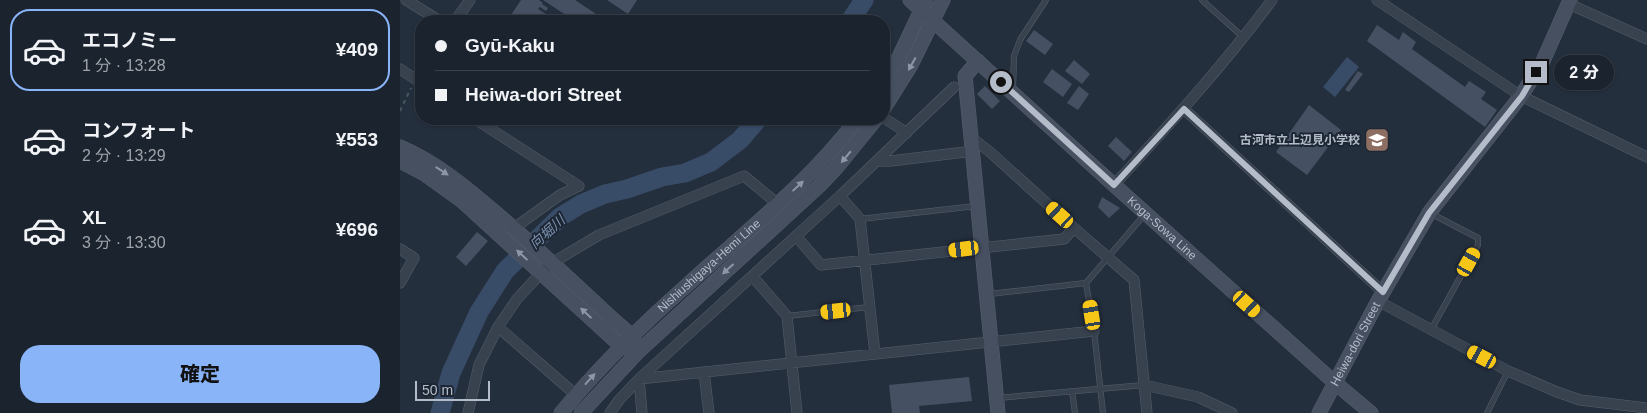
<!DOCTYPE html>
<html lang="ja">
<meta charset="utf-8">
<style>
body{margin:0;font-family:Helvetica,"Noto Sans JP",sans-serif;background:#242b36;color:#f1f3f6;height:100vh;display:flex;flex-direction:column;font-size:19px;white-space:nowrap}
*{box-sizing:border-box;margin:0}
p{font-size:16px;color:#a0a4aa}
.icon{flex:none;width:28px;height:28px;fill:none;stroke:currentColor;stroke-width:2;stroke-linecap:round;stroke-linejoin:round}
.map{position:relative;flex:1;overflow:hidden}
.side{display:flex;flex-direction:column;background:#1b232e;width:400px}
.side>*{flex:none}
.banner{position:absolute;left:15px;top:15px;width:475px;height:110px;border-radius:20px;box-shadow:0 1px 4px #0004,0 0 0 1px #39404a;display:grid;align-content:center;height:110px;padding:0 20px;background:#1b232e}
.scale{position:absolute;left:15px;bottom:12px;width:75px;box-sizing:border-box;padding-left:5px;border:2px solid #b4bcc9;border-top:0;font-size:14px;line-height:18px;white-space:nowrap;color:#b4bcc9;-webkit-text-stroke:4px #1d2633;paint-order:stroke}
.end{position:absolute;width:22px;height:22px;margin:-11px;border:6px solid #b4bcc9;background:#111;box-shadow:0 0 0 2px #111}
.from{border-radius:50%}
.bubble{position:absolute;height:35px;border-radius:18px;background:#1b232e;box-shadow:0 1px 4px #0004,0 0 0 1px #39404a;font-size:16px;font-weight:800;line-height:35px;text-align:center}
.car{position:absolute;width:15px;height:30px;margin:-15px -8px;border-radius:6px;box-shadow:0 0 4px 1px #0007;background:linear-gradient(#f5c518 24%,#345 0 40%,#f5c518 0 76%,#345 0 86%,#f5c518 0)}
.banner b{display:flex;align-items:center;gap:18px;height:48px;font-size:19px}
.banner b+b{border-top:1px solid #39404a}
.banner i{width:12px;height:12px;background:#f1f3f6}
ul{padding:9px 0 0;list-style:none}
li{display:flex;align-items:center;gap:15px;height:82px;margin:0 10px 8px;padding:0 10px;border:2px solid transparent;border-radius:20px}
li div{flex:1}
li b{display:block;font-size:19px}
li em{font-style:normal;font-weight:800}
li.on{border-color:#8ab4f8}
li>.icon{width:45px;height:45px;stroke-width:1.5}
.action{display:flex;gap:10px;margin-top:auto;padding:10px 20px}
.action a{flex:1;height:58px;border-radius:20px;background:#8ab4f8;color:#111;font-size:20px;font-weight:800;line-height:58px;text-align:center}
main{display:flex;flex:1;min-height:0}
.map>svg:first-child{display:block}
.water{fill:#394c67}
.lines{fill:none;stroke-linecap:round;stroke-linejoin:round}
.river{stroke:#394c67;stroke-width:19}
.building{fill:#455162}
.lane-casing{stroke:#565f6c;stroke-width:6}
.street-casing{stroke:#565f6c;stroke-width:11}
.secondary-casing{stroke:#565f6c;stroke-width:15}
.path{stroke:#44595c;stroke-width:2;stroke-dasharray:4 4;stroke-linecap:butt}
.lane{stroke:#38414e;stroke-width:5}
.street{stroke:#38414e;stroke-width:10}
.secondary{stroke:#465061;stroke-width:14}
.oneway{fill:#8e96a5}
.route{stroke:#b4bcc9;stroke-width:6}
.labels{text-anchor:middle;stroke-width:4;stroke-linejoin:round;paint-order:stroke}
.poi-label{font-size:12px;font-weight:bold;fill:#b4bcc9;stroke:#1d2633;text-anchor:end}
.street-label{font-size:12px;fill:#b4bcc9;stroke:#1d2633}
.water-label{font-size:14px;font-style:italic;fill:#7c92b1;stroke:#1d2633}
</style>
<main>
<section class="side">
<ul>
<li class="on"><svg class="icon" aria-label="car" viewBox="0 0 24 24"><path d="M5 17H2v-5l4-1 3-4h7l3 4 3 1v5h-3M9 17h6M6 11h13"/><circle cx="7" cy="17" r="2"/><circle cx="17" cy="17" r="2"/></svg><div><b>エコノミー</b><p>1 分 · 13:28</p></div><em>¥409</em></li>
<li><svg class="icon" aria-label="car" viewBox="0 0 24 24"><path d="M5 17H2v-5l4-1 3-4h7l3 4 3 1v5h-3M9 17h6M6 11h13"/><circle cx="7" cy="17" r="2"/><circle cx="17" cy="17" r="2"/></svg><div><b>コンフォート</b><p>2 分 · 13:29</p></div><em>¥553</em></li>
<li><svg class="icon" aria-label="car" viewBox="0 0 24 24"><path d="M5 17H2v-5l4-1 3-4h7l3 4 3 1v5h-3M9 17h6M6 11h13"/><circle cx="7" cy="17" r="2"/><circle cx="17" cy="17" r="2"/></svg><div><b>XL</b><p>3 分 · 13:30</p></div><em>¥696</em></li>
</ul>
<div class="action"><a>確定</a></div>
</section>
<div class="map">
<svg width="1247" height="413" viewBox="0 0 1247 413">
<rect width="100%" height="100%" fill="#242f3e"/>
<path class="water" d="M947,57L959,67L935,97L923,87Z"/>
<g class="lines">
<path class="river" d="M450,21L464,0
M40,413L51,373L79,312L105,271L160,217L181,204L205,194L227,189L262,177L285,173L311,162L340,140L358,119"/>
</g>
<path class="building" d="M121,0H139L143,3L142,4L148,8L146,11L140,7L138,9L149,16L145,21H115L109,18Z
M143,0H175L205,20L204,21H175Z
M207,0H237L228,14Z
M977,25L999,40L1003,32L1016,42L1012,49L1065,87L1069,81L1086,92L1081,99L1097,110L1085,127L967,41Z
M634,30L653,44L645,55L626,41Z
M674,60L690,74L682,84L665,71Z
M652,69L672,84L663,97L643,82Z
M958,71L963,74L949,92L945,90Z
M585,86L600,101L592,109L577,94Z
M679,86L689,94L678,110L667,103Z
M909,105L941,130L907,175L876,152Z
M716,137L732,152L724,161L708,146Z
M702,197L720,208L709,218L698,207Z
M77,232L88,241L66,266L56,257Z
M569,377L572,401L519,406L520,413H492L489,385Z"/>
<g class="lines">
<defs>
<path id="lane" d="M802,0L844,38
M613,89L614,56L620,40L646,0
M1030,213L1078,238V245L1031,330
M460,219L576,206
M686,283L694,331L703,413
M589,294L686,283L745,214
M387,316L469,307
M672,391L675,413
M597,398L744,385
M1087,413L1108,371"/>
<path id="street" d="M6,0L40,21
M977,0L1121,96L1247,157
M1169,4L1247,39
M55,21L70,0
M0,69L15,79
M21,70L15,79L21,83
M784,109L983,292
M484,118L507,133
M75,119L179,186L160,195L114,228
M572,138L590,152L674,228L734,280L747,413
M478,161H491L573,151
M714,185C769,125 823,66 872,0
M440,196L460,219L475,354
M396,236L421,265L664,239L674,228
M0,249L14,258L0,283
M352,276L387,316L397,413
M978,301L1108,371L1157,392L1180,400L1247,408
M98,327L176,395
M304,372L309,413
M744,385L798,397L832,413
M68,413L79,365L98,327L117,299L141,273L152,263L199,235L344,176L378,204
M210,413L219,400L239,379L440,196L554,87
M242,413L239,379L694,331"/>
<g id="secondary">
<path id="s1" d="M510,0L714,185L934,382L971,413"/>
<path d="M578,61L565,76L598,413"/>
<path d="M484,82L499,57L526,0"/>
<path d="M484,108L511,65L543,0"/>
<path d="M0,147C37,163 67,188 97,214C138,249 177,286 216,322L232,336L235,343"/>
<path d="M0,161L23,173L62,201L221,346L228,348"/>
<path id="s2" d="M161,413C199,367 242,325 286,286C345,232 409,183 457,119"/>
<path d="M181,413L239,351L419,186L437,167L476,119"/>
<path id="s3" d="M919,413L978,301L1029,213L1121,96L1143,61L1170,0"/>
</g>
</defs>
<use href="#lane" class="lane-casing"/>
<use href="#street" class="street-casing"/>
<use href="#secondary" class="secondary-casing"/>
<path class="path" d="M0,111L11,88"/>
<use href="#lane" class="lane"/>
<use href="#street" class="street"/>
<use href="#secondary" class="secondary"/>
</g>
<defs><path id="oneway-solid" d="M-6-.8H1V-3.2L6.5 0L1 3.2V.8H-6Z" transform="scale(1.25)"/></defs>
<g class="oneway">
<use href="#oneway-solid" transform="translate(512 64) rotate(119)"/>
<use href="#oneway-solid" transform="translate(446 157) rotate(130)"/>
<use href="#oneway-solid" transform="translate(42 171) rotate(33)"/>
<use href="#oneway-solid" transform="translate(398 186) rotate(-43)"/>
<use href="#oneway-solid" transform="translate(122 255) rotate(-137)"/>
<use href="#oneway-solid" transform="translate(328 269) rotate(138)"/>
<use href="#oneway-solid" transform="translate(186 313) rotate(-137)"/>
<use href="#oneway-solid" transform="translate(190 379) rotate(-48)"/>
</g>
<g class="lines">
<path class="route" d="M601,82L714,185L784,109L983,292L1029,213L1098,126L1122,96L1136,72"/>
</g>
<defs>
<symbol id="school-square" viewBox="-11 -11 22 22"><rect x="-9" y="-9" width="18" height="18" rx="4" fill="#8d6e63" stroke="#1d2633"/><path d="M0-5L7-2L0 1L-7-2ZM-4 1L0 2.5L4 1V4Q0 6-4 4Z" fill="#fff"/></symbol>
</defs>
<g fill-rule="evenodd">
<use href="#school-square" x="963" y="126" width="28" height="28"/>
</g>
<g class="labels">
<g class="poi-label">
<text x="960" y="144">古河市立上辺見小学校</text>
</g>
<g class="street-label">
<text dy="4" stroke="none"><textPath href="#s1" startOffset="340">Koga-Sowa Line</textPath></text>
<text dy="4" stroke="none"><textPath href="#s2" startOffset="209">Nishiushigaya-Hemi Line</textPath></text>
<text dy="4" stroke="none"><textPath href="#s3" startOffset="78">Heiwa-dori Street</textPath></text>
</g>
<g class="water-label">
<text transform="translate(147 232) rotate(-42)" y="5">向堀川</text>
</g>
</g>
</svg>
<div class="scale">50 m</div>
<i class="end from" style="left:601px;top:82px"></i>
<i class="end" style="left:1136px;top:72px"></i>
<div class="bubble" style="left:1154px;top:55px;width:60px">2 分</div>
<i class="car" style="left:660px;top:215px;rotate:312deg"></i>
<i class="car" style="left:564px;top:249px;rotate:263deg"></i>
<i class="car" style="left:1069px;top:262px;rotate:29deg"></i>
<i class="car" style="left:847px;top:304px;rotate:132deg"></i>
<i class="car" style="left:436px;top:311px;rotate:264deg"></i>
<i class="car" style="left:692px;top:315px;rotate:351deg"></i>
<i class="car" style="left:1082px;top:357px;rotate:298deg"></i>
<div class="banner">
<b><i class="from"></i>Gyū-Kaku</b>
<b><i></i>Heiwa-dori Street</b>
</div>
</div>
</main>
